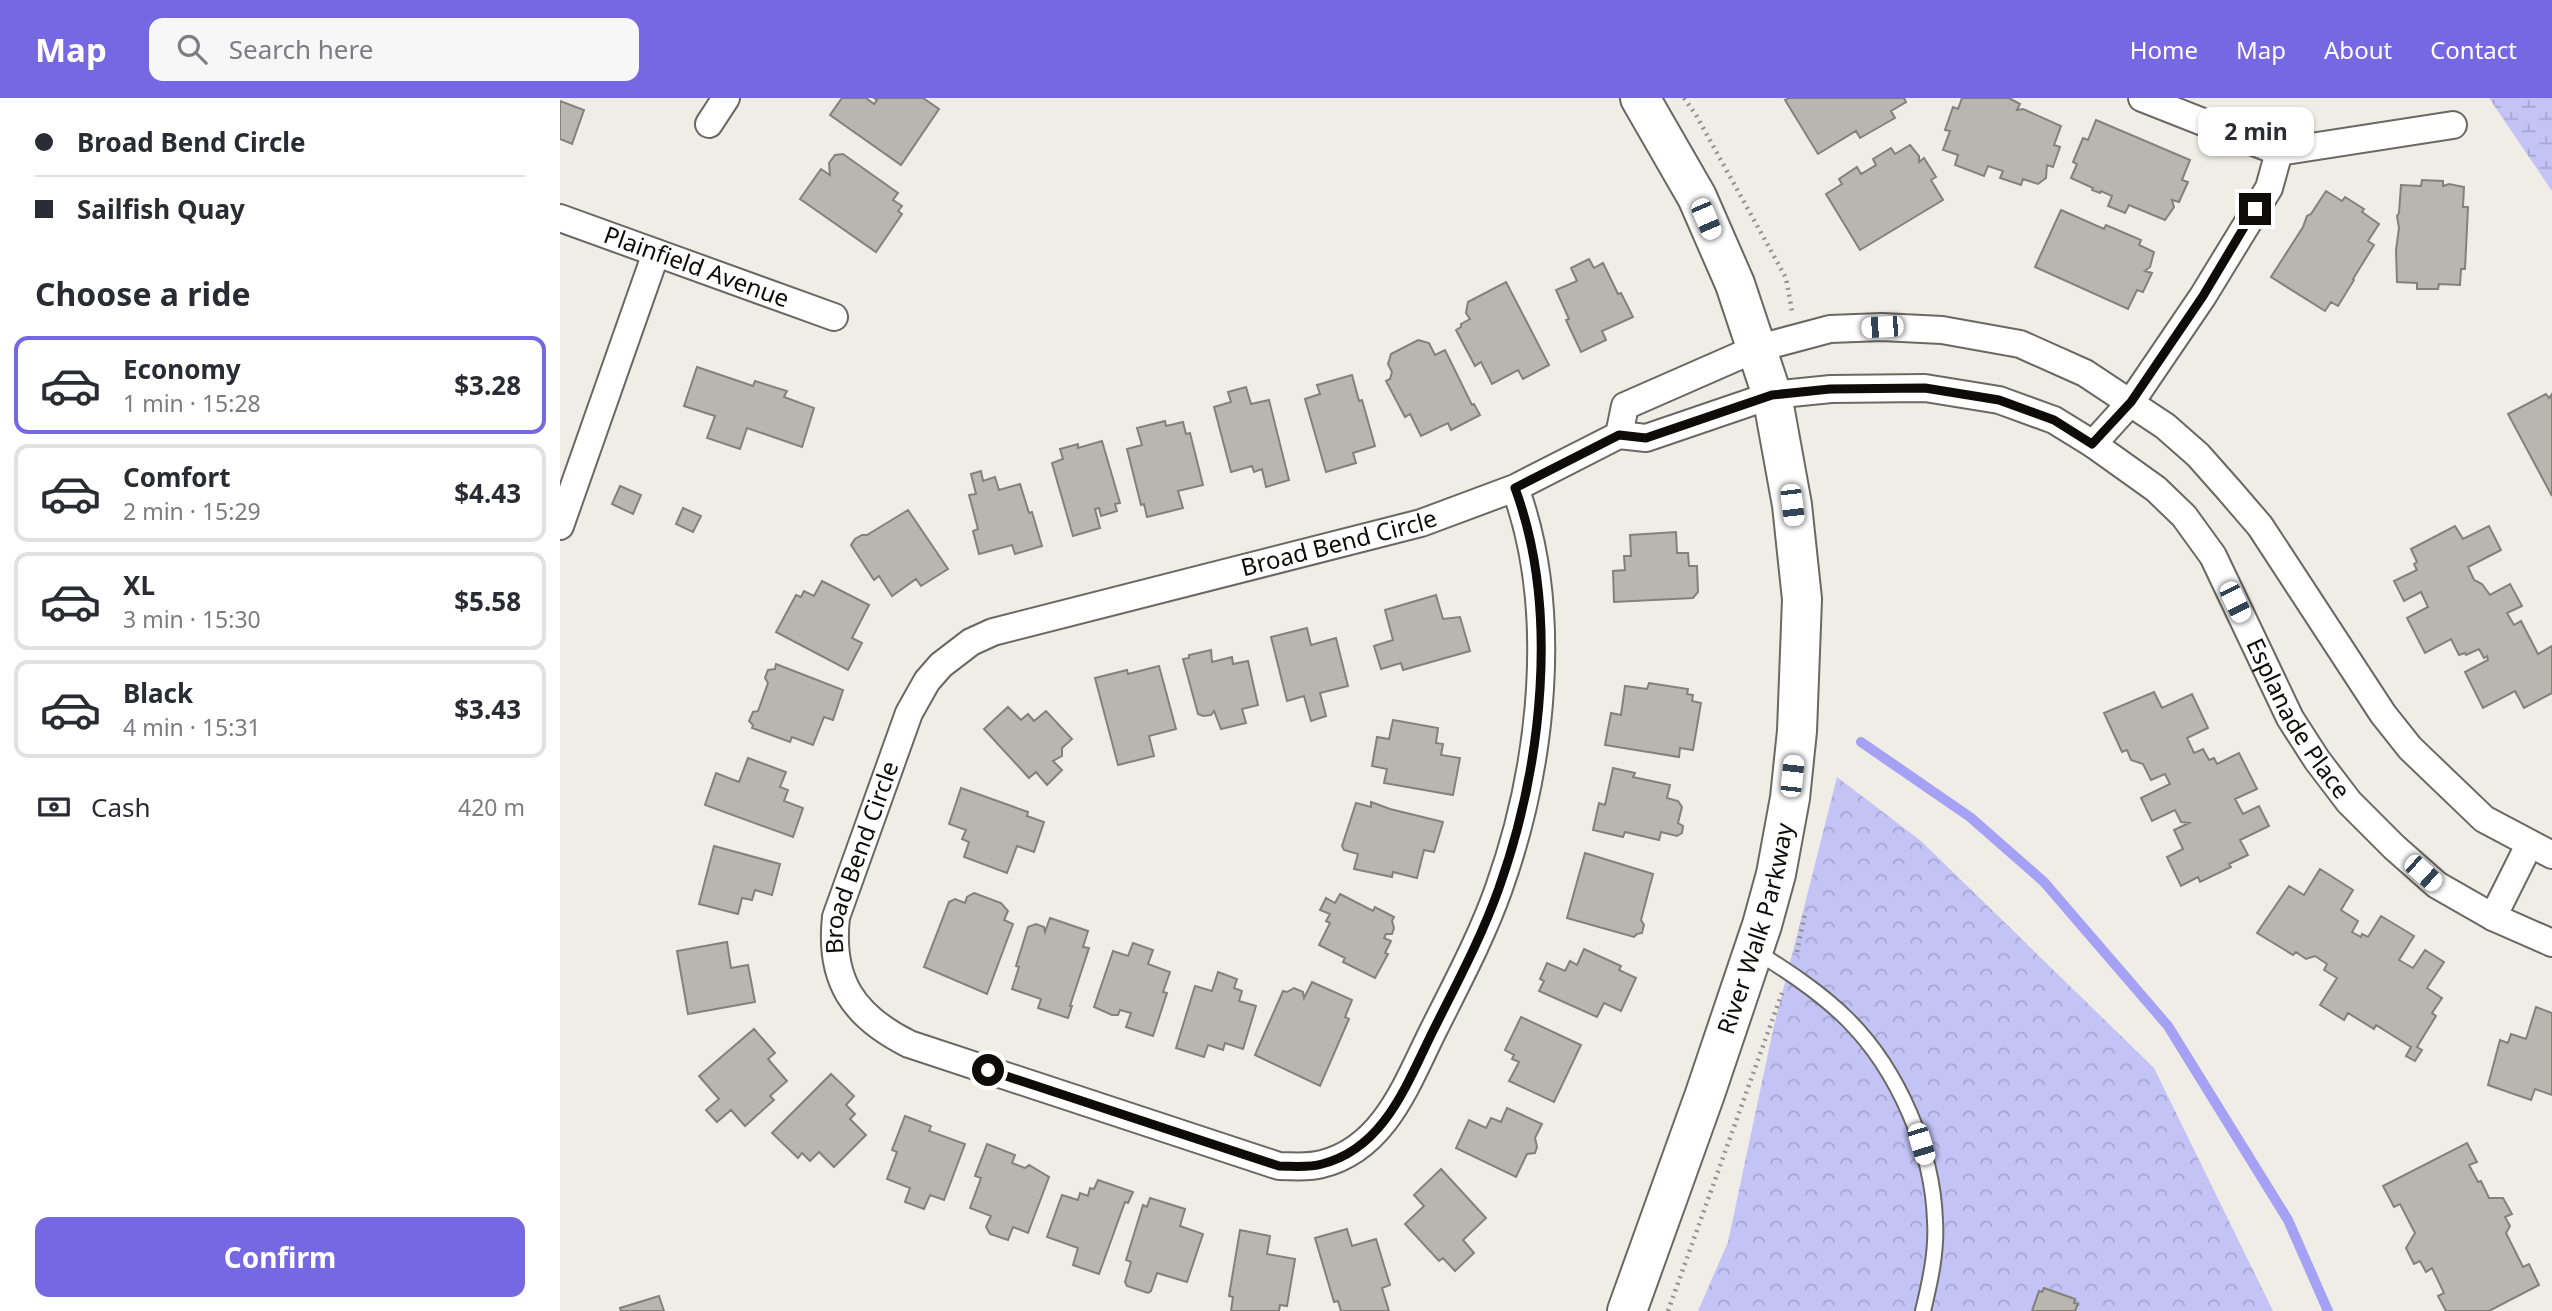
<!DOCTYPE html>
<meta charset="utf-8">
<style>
body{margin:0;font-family:"Noto Sans",sans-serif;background:#f7f7f7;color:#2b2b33;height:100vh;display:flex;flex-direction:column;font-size:26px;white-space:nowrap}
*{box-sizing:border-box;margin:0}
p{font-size:23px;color:#7c7c81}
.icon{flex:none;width:38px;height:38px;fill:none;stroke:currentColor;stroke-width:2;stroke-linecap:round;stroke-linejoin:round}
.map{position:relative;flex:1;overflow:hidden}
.sheet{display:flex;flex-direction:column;background:#fff;width:560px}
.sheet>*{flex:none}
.guide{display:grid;align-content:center;height:154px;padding:0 35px;background:#fff}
.end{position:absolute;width:32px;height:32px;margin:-16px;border:9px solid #0d0c0a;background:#fff;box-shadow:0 0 0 4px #fff}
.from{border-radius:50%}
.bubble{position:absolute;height:49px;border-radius:14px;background:#fff;box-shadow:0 2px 5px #0004;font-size:23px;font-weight:700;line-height:49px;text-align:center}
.car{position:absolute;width:21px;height:42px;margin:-21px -10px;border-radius:9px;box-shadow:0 0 5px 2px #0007;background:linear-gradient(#fff 24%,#345 0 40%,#fff 0 76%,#345 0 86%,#fff 0)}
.guide b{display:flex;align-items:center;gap:24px;height:66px;font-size:26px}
.guide b+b{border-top:2px solid #e1e1e2}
.guide i{width:18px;height:18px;background:#2b2b33}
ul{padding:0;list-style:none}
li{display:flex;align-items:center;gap:21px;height:98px;margin:0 14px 10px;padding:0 21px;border:4px solid #e1e1e2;border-radius:14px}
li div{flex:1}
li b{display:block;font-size:26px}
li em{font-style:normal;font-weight:700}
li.on{border-color:#7667e2}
li>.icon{width:63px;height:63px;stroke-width:1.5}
h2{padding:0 35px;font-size:32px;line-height:84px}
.pay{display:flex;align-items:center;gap:18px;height:77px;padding:0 35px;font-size:26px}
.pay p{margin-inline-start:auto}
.action{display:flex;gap:14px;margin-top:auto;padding:14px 35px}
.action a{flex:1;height:80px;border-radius:14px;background:#7667e2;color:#fff;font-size:28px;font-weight:700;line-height:80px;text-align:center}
header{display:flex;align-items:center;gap:42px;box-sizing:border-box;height:98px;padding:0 35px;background:#7667e2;color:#fff}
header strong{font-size:33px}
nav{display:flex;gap:38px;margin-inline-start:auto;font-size:24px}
.search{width:490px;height:63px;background:#f7f7f7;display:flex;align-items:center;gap:18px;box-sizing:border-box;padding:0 24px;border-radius:14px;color:#7c7c81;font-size:26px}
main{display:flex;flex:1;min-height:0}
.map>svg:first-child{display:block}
.forest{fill:url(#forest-crowns)}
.wetland{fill:url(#wetland-marsh)}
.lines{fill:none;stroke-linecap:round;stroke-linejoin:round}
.stream{stroke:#a5a1f5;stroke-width:10}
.building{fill:#b8b6af;stroke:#83817b;stroke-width:2}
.lane-casing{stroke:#6a6863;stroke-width:18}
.street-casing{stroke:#6a6863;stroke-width:30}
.secondary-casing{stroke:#6a6863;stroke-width:42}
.path{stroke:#92918c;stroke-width:4.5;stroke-dasharray:2 5;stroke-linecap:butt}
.lane{stroke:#fff;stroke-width:14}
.street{stroke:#fff;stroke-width:26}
.secondary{stroke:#fff;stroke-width:38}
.route{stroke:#0d0c0a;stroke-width:9}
.labels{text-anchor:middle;stroke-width:7;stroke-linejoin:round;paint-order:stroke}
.street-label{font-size:24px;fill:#0d0c0a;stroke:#fdfbf4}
</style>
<header>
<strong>Map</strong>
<div class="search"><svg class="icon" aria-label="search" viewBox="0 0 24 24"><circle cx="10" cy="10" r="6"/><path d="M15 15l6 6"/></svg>Search here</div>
<nav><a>Home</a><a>Map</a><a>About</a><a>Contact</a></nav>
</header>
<main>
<section class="sheet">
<div class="guide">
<b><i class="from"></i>Broad Bend Circle</b>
<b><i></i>Sailfish Quay</b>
</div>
<h2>Choose a ride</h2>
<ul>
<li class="on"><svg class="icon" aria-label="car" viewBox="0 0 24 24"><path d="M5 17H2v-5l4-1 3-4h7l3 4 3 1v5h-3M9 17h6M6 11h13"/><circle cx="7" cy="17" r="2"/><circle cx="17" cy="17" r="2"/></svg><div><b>Economy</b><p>1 min · 15:28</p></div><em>$3.28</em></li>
<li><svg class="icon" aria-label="car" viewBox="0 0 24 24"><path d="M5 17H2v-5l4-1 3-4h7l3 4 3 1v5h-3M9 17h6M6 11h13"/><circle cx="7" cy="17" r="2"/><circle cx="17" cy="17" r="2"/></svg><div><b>Comfort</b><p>2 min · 15:29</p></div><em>$4.43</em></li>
<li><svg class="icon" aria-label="car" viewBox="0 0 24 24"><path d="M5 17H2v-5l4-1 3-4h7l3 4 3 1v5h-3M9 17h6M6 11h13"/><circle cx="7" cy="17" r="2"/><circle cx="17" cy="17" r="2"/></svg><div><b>XL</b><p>3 min · 15:30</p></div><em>$5.58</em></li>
<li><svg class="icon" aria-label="car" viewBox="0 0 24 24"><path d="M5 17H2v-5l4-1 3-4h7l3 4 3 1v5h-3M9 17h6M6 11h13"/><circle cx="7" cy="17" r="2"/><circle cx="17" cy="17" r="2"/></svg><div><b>Black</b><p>4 min · 15:31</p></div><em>$3.43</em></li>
</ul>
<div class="pay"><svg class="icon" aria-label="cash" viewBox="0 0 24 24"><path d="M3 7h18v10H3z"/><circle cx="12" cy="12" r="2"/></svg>Cash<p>420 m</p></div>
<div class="action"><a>Confirm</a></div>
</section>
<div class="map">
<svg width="1992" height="1213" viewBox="0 0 1992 1213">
<defs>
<pattern id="forest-crowns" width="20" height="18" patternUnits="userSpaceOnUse" patternTransform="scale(1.75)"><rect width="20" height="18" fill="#c3c3f6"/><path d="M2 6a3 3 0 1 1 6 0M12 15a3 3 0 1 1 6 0" fill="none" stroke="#a6a6d2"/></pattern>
<pattern id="wetland-marsh" width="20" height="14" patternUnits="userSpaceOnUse" patternTransform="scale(1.75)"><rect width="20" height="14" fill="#c3c3f6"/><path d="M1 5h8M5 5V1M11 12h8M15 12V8" fill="none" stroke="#a6a6d2"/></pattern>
</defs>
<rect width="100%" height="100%" fill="#efede6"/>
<path class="forest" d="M1277,679L1361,743L1594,970L1713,1213H1138L1168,1144L1213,932Z"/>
<path class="wetland" d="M1929,0H1992V93Z"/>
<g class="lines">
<path class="stream" d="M1301,644L1410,719L1484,784L1608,928L1728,1122L1768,1213"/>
</g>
<path class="building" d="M282,0H306L314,6L317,2L314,0H363L379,11L341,67L270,17Z
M1229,0H1344L1346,4L1331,13L1335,20L1300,40L1296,33L1258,56L1225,2Z
M1402,0H1449L1460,6L1457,12L1463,11L1501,28L1494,47L1500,49L1493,69L1487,67L1486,80L1478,86L1463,81L1461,87L1440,80L1443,73L1428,68L1424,78L1395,67L1398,57L1383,52L1390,33L1385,32L1393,9L1398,11Z
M0,3L24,12L12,46L0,41Z
M1536,22L1630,62L1622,82L1628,84L1619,104L1612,102L1614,109L1605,122L1569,107L1565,115L1548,108L1552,98L1541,93L1540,95L1532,92L1533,90L1511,80L1517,66L1513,64L1523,40L1528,42Z
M1350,47L1359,58V64L1364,60L1376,79L1371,82L1383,102L1300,152L1266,96L1282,86L1279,81L1297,69L1301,76L1316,67L1313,61L1331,50L1335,56Z
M283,56L338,95L333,102L342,108L338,113L342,116L316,154L240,101L261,71L270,77L269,65L275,57Z
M1862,82L1883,83V88L1889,86L1904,89L1903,109H1908L1905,171H1901L1900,187L1879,186L1878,191H1857V185L1837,184L1836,152L1839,130L1837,118L1839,115L1841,87L1861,88Z
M1766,93L1782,103L1785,99L1804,111L1802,114L1819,126L1808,143L1814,147L1793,181L1794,182L1778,208L1771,204L1765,213L1711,179L1743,129L1747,118L1751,116Z
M1501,112L1544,131L1546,127L1581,142L1579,147L1594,154L1590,169L1585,173L1592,175L1583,194L1577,192L1568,211L1475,169Z
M1029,161L1034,170L1043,165L1058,196L1061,195L1073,219L1042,233L1046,242L1021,254L1006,222L1009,221L996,192L1017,183L1011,170Z
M946,184L989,267L963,281L958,272L932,286L921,264L915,268L896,232L901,229V226L910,221L906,215L908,204Z
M858,242L869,245L875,257L885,252L912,307L914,306L920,317L891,332L888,325L861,338L850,316L845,319L826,283L830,281L832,274L828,266L831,256Z
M137,269L193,288L195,283L227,293L224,299L254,310L242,349L187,330L180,351L147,340L155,318L124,308Z
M792,277L799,303L802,302L815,348L793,355L796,365L766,374L745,301L760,296L757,287Z
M686,289L691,306L709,302L729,382L706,389L702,371L694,374L692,368L671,374L654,309L671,304L668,294Z
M1986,296L1989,300L1992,296V398L1948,316Z
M605,323L606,328L623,324L626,336L630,335L643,387L618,393L623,410L587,419L584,406L581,407L567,351L582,347L577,330Z
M542,343L560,405L555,406L557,413L541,418L539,410L535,411L540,430L513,438L492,365L503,361L500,351L518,346V350Z
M421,373L423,383L435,379L439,392L460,386L469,415L472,414L482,448L455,456L452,447L419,456L413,433L418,431L409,397L416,396L411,376Z
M60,388L81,397L73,416L52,406Z
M123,410L141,418L133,434L116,426Z
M348,412L388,471L361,488L356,481L332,498L319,478L314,482L291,447L295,441L302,437H307Z
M1895,428L1903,441L1929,428L1941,452L1908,469L1914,482L1922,486L1930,497L1950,486L1962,508L1947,515L1954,527L1961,523L1978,556L1992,548V595L1964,610L1955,593L1923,610L1905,574L1928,562L1927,558L1924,560L1919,551L1906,557L1905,555L1899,557L1891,541L1865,555L1847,520L1868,509L1861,494L1844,503L1834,483L1857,472L1854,466L1857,464L1851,451Z
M1116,434L1117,455H1128L1129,468H1137L1138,494L1133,500L1054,504L1053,473L1065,472L1064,458H1071L1070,437Z
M262,483L309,507L292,540L302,545L288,572L216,534L236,497L241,499L244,493L254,498Z
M876,497L883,521L900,519L910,553L843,572L841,565L821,571L814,548L833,542L825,512Z
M747,530L751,547L776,540L788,588L760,595L766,618L751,623L744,598L727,603L711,539Z
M651,552L652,564L672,559L673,566L688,563L698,607L682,611L686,625L661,631L654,613L651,617L643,618L638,616L623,561L629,560V557Z
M216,566L283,592L273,622L264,619L253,647L232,639L230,644L192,630L193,627L189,623L193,614L198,613L208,585L205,580L208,572L215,571Z
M599,568L616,631L589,638L594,658L558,667L535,580L567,572L568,576Z
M1089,585L1128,591L1127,596L1133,597L1132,603L1141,605L1133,652L1120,650L1119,659L1045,647L1051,615L1061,617L1065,588L1087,591Z
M1594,594L1602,610L1632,596L1648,630L1627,640L1634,655L1643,651L1649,662L1654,660L1657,666L1679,655L1697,691L1675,701L1683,716L1699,708L1709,728L1680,742L1688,757L1669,766L1671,769L1640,784L1638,779L1621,788L1607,759L1623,751L1614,732L1629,725L1621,724L1615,712L1592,723L1581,700L1610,686L1605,676L1591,682L1583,666L1571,662L1567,652L1562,654L1544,615Z
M448,609L461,622L468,616L474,623L486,613L512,641L502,650V658L493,663L502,672L487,687L476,674L469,680L424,631Z
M833,622L878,630L876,645L883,646L881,657L900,660L893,697L824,685L827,671L812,668L817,639L829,641Z
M188,660L226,674L220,689L228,692L224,703L243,710L233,739L145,707L156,675L179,684Z
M1053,670L1075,675L1073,679L1110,687L1107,700L1118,703L1122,709L1118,725L1123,728L1122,735L1117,738L1101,734L1099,742L1065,734L1063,739L1033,732L1039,705L1045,707Z
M401,690L468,714L467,718L484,724L474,754L457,748L447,775L404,759L409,744L402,741L406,732L389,726Z
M811,704L830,711L883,724L874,754L864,752L857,780L833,774L832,779L794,771L798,756L784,752L782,748L796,705L811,709Z
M154,748L220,766L212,797L195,792L192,802L182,800L178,816L139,806Z
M1025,755L1093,776L1081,822L1084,827L1082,835L1077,836L1074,839L1007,820Z
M1760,771L1793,792L1781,812L1798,823L1792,834L1801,839L1802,836L1808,839L1821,818L1854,838L1839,862L1853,870L1865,852L1884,864L1867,890L1882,900L1872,915L1876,918L1857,949L1862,952L1855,963L1846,958L1851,949L1816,927L1814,931L1788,915L1784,922L1760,907L1777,880L1764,872L1767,866L1755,858L1746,861L1736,854L1733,857L1697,835L1729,788L1744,797Z
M414,795L441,805L448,813L444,822L453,826L427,896L364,869L389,804L395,801L405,805L407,799Z
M780,796L813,813L815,809L834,819L832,823L834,830L832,836H826L824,840L831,843L825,855L828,856L815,880L783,864L785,860L759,847L770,825L766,823L770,816L760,812L766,800L775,805Z
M490,820L528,833L523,849L529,850L510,908H512L508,920L478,910L481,901L452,891L459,869L456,868L468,829L476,826L484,829L485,834Z
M167,844L171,870L188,867L195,904L128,916L117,853Z
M573,845L593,852L588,866L610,874L603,894L607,895L593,938L566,929L571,915L560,912L558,917H552L534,909L553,853L568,858Z
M1024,851L1061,868L1059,872L1076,880L1061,913L1044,905L1037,919L979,893L984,883L980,881L987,865L1005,873L1010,863L1017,867Z
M658,874L677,881L674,890L682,893L679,903L696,908L683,951L665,945L663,952L648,947L644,959L616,950L635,888L652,893Z
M752,884L792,902L785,919L789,921L760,988L695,957L723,893L727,894L734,890L743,894L744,900Z
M1976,909L1992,915V997L1975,991L1971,1002L1928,987L1940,942L1948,945L1951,936L1966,941Z
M961,919L1021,947L994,1004L949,983L959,964L952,961L954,957L945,952Z
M194,931L215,955L208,961L227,983L210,998L214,1002L185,1028L171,1012L157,1024L146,1012L159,1001L139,978Z
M271,976L294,998L286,1007L295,1016L290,1021L306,1037L274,1069L259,1054L250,1063L242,1055L238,1060L212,1035Z
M947,1010L982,1026L975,1040L977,1049L975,1055L967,1056L956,1079L896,1050L909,1022L926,1030L931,1020L941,1024Z
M345,1018L371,1028L369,1033L405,1046L384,1102L370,1097L364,1111L345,1104L350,1090L327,1081L337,1054L332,1052Z
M1907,1045L1917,1064L1909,1067L1918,1084L1921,1083L1929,1100H1943L1952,1116L1945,1119L1950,1128L1946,1135L1963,1169L1969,1166L1979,1187L1929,1213H1886L1878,1198L1884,1195L1872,1170L1866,1174L1860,1163L1854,1166L1846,1150L1855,1135L1840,1106L1834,1109L1823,1088Z
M427,1046L455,1057L452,1065L465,1070L469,1067L489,1079L468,1135L453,1129L448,1142L430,1136L426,1129L431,1118L410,1110L421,1080L415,1078Z
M881,1071L926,1120L903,1142L914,1155L895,1173L883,1160L879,1163L845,1126L864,1108L854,1097Z
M538,1082L573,1094L568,1105L565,1104L539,1176L513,1167L518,1150L487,1139L502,1097L518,1102L520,1095L528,1098L530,1090L534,1091Z
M590,1100L625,1111L620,1128L643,1136L627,1184L597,1175L591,1193L588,1195L567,1188L565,1184L571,1164L566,1162L583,1107L587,1109Z
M787,1131L792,1148L816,1141L830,1187L822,1190L829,1213H781L778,1203L774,1204L755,1140Z
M680,1132L710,1138L707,1156L735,1161L727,1208L720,1207L719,1213H671L673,1199L669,1198Z
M1484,1190L1515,1201L1514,1205L1518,1206L1515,1213H1472L1479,1193L1482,1194Z
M99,1198L104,1213H61L60,1210Z"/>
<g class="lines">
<defs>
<path id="lane" d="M1194,852C1227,873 1260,894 1288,922C1338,972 1373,1053 1375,1123C1377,1153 1370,1184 1363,1213"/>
<g id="street">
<path d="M1582,0L1719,54L1893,27"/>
<path d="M149,26L166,0"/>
<path id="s1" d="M0,120L274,219"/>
<path d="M1059,337L1065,308L1195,251L1270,231L1322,229L1382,232L1460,246L1525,275L1605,328L1638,357L1669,392L1700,428L1823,616L1850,650L1924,721L1992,757"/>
<path d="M1533,346L1571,304L1643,198L1709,90L1719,54"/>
<path id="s2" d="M955,390C1000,513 982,669 939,790C922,838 898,883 875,929C848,982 826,1050 762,1066C748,1070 733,1068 719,1068L349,946C293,918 269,882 276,819L349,615L367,583L381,567L411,544L433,534L861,425L955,390L1059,337L1086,340L1212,297L1271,291L1365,290L1439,302L1494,322L1533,346L1596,391L1624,418L1653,458L1730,620L1757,662L1789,704L1834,749L1877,787L1933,819L1992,845"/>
<path d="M0,428L96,155"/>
<path d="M1933,819L1969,747"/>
</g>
<g id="secondary">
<path id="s3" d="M1067,1213L1145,996L1202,827L1216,776L1230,700L1237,633L1242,501L1232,407L1212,297L1175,186L1137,99L1080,0"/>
</g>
</defs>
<use href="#lane" class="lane-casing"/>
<use href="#street" class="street-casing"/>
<use href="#secondary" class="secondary-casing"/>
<path class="path" d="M1124,0L1136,17L1226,180L1232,213
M1237,854L1245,815
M1108,1213L1222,895"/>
<use href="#lane" class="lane"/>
<use href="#street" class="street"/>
<use href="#secondary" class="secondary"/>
</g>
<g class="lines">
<path class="route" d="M428,972L719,1068C733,1068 748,1070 762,1066C826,1050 848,982 875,929C898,883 922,838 939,790C982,669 1000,512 955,390L1059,337L1086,340L1212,297L1270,291L1365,290L1439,302L1494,322L1532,346L1571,304L1643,198L1695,111"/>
</g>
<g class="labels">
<g class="street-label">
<text dy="8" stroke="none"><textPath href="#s1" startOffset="145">Plainfield Avenue</textPath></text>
<text dy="8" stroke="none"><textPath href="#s2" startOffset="2030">Broad Bend Circle</textPath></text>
<text dy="8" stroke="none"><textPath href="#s2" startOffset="3174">Esplanade Place</textPath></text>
<text dy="8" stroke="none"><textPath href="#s2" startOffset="1400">Broad Bend Circle</textPath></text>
<text dy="8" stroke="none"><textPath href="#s3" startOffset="404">River Walk Parkway</textPath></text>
</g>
</g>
</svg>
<i class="end from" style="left:428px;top:972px"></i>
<i class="end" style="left:1695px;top:111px"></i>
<div class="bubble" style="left:1638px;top:9px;width:116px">2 min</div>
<i class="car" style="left:1146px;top:121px;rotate:157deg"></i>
<i class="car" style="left:1322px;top:229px;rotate:267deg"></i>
<i class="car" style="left:1232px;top:407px;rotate:173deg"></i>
<i class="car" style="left:1675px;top:504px;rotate:154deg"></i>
<i class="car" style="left:1232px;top:678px;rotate:6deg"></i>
<i class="car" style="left:1863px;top:775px;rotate:132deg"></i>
<i class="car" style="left:1361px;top:1046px;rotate:163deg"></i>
</div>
</main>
